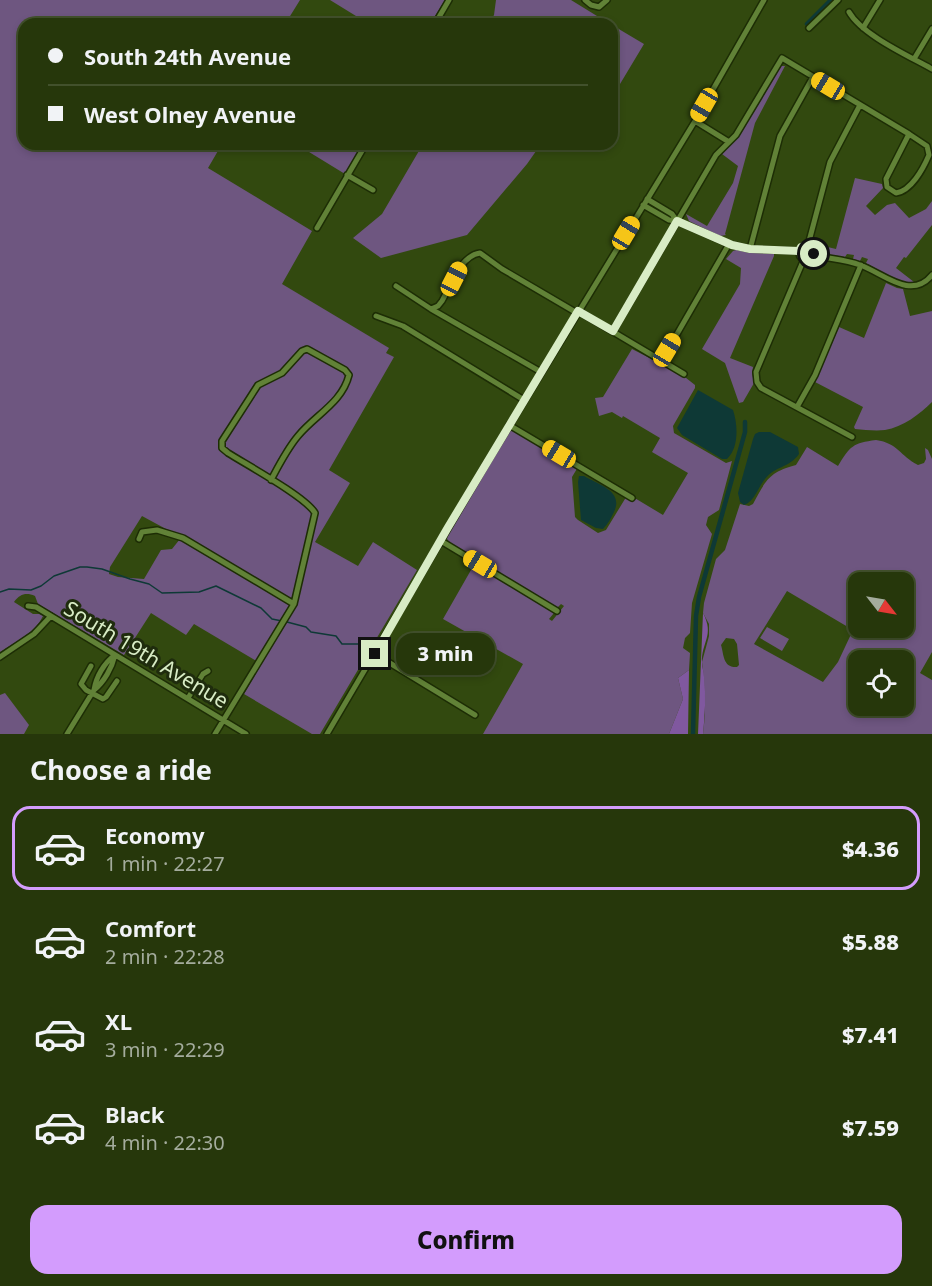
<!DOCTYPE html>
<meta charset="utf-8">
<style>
body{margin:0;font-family:"Noto Sans",sans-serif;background:#324219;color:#f1f3f6;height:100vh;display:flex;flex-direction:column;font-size:22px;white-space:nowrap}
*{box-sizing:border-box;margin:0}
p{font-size:20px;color:#a4ac9d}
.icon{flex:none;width:33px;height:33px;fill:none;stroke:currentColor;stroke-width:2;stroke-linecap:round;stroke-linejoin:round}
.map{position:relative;height:734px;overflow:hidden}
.sheet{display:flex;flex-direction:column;background:#26370b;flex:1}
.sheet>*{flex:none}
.guide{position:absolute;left:18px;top:18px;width:600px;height:132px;border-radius:18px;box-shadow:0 3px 9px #0003,0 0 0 2px #42512c;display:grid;align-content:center;height:132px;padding:0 30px;background:#26370b}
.needle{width:39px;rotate:121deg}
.tools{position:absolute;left:848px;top:572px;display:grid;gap:12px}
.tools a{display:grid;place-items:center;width:66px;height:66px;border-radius:12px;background:#26370b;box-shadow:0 3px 9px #0003,0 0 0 2px #42512c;font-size:30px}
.end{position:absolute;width:27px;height:27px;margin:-14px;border:8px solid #d8ecc5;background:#111;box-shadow:0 0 0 3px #111}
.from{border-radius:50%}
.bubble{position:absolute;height:42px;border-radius:18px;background:#26370b;box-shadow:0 3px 9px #0003,0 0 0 2px #42512c;font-size:20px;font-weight:800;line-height:42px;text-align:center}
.car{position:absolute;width:18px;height:36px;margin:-18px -9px;border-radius:8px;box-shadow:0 0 4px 2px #0007;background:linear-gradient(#f5c518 24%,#345 0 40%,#f5c518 0 76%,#345 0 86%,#f5c518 0)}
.guide b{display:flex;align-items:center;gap:21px;height:57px;font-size:22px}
.guide b+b{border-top:2px solid #42512c}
.guide i{width:15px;height:15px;background:#f1f3f6}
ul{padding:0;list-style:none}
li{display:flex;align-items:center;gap:18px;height:84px;margin:0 12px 9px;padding:0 18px;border:3px solid transparent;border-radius:18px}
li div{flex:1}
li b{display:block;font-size:22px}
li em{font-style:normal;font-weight:800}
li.on{border-color:#d39cfd}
li>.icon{width:54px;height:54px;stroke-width:1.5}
h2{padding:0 30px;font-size:27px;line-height:72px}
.cta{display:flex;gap:12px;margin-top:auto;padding:12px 30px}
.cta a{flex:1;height:69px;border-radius:18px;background:#d39cfd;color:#111;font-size:24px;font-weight:800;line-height:69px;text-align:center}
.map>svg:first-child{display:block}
.green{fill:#6e5680;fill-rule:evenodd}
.forest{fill:#80589f}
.water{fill:#0e3936}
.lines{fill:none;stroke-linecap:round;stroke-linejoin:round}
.stream{stroke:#0e3936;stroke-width:1.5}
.canal{stroke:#0e3936;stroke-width:4.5}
.minor-casing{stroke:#1d2d05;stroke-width:8}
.minor{stroke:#618237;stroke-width:5}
.route{stroke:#d8ecc5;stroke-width:8}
.labels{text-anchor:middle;stroke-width:6;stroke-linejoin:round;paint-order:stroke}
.street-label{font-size:21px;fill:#d8ecc5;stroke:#1f2c0d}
</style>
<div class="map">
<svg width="932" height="734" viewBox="0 0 932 734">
<rect width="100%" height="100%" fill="#32490f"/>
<path class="green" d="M0,0H300L287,21L292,24H24V144H222L208,168L312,231L282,284L389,348L386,353L394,357L329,470L350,483L315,542L358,566L373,542L417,570L320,734H312L244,694L297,602L183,535L166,529L142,516L110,567L109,574L118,577L144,579L161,550L172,549L180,539L291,605L258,662L194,624L186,635L151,613L124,655L38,604L35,596C26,592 20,594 14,602L33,614H39L43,616C35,633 15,642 0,652Z
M330,0H445L430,24H369Z
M496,0H571L610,24H489L494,15Z
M612,25L644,44L620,84L612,87Z
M781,66H785L755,123L725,234L726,235L720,236L689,221L686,214L707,226L733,183L738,166L722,154L739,136Z
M296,144H363L345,174Z
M423,144H541L527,164L467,235L381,258L353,238L382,214Z
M855,178L882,184L883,188L866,206L875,215L887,205L895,203L909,218L926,209L932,201V225L906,258L904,257L896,268L914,282C896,285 881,271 866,263L868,259L862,257L860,261L853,259L854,255L847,254L845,257L825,254L816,248L815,244L836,249Z
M736,250L774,254V256L730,358L753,367L752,373L754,383L743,402L739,403L725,363L702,349L740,284L741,268L726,259L733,251Z
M886,283L897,288L903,289L910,316L932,311V402C920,414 903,427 885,430C876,431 865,430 855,429L854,427L863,407L815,382L839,327L864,338Z
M632,349L681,374L695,385V388L673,426L674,433L726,463L732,461L719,510L708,517L706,525L712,534L692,603L690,633L685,638L683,648L690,653L689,670L678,678L683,699L669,734H483L523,664L443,619L475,563L554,613L549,619L552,621L564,606L561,604L557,608L452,545L447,539L448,533L510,430H517L578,467L572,477L575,517L578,520L598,533L606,530L628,494L663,515L688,473L652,452L660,438L623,416L622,418L612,412L599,416L595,398L603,397Z
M876,440C898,443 900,456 918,465L924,463L926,459L925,448L928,450L932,459V652L920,673L932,680V734H703L705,715L704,678L702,662L709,636V624L703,613L704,603L716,559L725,550L740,504L749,506L753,504C766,480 769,472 796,465L807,447L838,466C850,446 853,443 876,440ZM858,582H903V627H858ZM787,591L853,630L838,662L823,682L754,644ZM726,638L734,639L737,644L739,665L737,667C723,668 724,655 721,645ZM858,660H903V705H858Z
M767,627L789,639L782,651L760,638Z
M5,693L29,725L24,734H0V695Z"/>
<path class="forest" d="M703,613C715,636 701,642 702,663C702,668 704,672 704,677C706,696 705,715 703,734H698Z
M689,670L688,734H669L683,699L678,678Z"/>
<path class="water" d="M698,390L733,410C738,425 739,448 727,459H722L682,435L677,428Z
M759,432H770L798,447L799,454C789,468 775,466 765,479C758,487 755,501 744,505L740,502L738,493L753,439L755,434Z
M579,476H584C599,485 624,491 614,512C611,518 608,524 603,529L596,528L581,520L578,482Z"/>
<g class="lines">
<path class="stream" d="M0,592L9,589L31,590L41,586L54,576L80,567H87L102,569L130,579L149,584L162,593L199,592L216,586L261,608L272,619L282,621
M287,622L306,627L311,632L336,636L342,644H372"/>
<path class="canal" d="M807,24L831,0
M693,734L696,616L699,597L745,432V422"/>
<defs>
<path id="minor" d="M585,0L591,5L599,7L607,0
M849,12C862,35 909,56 932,69
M435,24L449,0
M809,28L838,0
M863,28L880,0
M914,59L932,29
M695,121L729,142
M347,175L373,190
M647,199L672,214L677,221
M643,205L669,220L677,221L729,244L750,249L799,251
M317,228L366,144
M808,245L830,162L860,105
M799 253a7 7 0 1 1 14 0a7 7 0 1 1-14 0Z
M750,249L780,136L813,77
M813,255C829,259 845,259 860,265C883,273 911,301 932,275
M804,259L756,372L757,382L761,388L852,437
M396,286L431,309L438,306L442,301C451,285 460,256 480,253L502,269L577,313
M431,309L541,372
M578,311L684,374
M376,316L403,326L524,400
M613,331L716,155L736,135L782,58L909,134L927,146L929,155C923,169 911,191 896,193L887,187L886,179L909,134
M662,360L729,244
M797,407L815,375L861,265
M509,425L632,498
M139,539L142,532L157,530L183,538L294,604
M441,541L557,611
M28,606L36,607L246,734
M375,654L475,715
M0,657L34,634L51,616
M91,666L81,684L86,690L103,699L106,697L117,681
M94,690C96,677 104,663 115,655
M188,698L203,674L208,671
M67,734L94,690C104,682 112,668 115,655
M215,734L294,604L315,513C306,497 247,465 228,453L222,448V441L258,385L282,373L302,351L307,349L345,370L349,375C342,403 315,415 298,436C287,449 279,465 271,480
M327,734L486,464L695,121L764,0"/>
</defs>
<use href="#minor" class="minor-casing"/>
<use href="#minor" class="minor"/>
</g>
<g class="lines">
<path class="route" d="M375,654L447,529L578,311L613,331L677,221L732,245L750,249L799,251L801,247L807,245L813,249L814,254"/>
</g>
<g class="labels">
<g class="street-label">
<text transform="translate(146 655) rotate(31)" y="7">South 19th Avenue</text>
</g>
</g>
</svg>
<div class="tools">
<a><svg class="needle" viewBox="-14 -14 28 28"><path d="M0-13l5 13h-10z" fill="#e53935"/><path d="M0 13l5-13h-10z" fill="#a4ac9d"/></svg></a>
<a><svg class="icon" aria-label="locate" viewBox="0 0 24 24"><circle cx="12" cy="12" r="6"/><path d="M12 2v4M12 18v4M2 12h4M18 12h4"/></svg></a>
</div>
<i class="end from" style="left:814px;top:254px"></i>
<i class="end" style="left:375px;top:654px"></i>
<div class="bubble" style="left:396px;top:633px;width:99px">3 min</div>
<i class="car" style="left:828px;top:86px;rotate:301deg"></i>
<i class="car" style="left:704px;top:105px;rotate:210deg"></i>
<i class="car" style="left:626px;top:233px;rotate:31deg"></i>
<i class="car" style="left:454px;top:279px;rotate:27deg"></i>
<i class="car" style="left:667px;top:350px;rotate:31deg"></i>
<i class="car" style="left:559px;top:454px;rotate:301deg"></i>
<i class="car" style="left:480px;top:564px;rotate:301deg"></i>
<div class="guide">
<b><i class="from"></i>South 24th Avenue</b>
<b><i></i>West Olney Avenue</b>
</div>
</div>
<section class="sheet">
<h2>Choose a ride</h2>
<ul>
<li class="on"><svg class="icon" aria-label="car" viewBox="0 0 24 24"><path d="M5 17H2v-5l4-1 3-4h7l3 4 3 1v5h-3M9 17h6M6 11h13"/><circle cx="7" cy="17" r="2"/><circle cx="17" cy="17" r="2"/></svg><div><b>Economy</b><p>1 min · 22:27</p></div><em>$4.36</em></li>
<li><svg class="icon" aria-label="car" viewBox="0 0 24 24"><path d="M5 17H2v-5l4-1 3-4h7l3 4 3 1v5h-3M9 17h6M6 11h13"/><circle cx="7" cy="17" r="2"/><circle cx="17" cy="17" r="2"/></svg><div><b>Comfort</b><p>2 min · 22:28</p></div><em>$5.88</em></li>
<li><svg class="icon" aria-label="car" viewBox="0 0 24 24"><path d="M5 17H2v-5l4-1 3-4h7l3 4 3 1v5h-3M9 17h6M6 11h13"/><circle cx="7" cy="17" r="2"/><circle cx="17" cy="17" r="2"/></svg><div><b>XL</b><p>3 min · 22:29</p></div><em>$7.41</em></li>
<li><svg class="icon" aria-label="car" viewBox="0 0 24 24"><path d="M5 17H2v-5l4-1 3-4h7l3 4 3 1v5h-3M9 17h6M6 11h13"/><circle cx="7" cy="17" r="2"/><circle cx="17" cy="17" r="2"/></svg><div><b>Black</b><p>4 min · 22:30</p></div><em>$7.59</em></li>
</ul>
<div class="cta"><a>Confirm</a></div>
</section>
